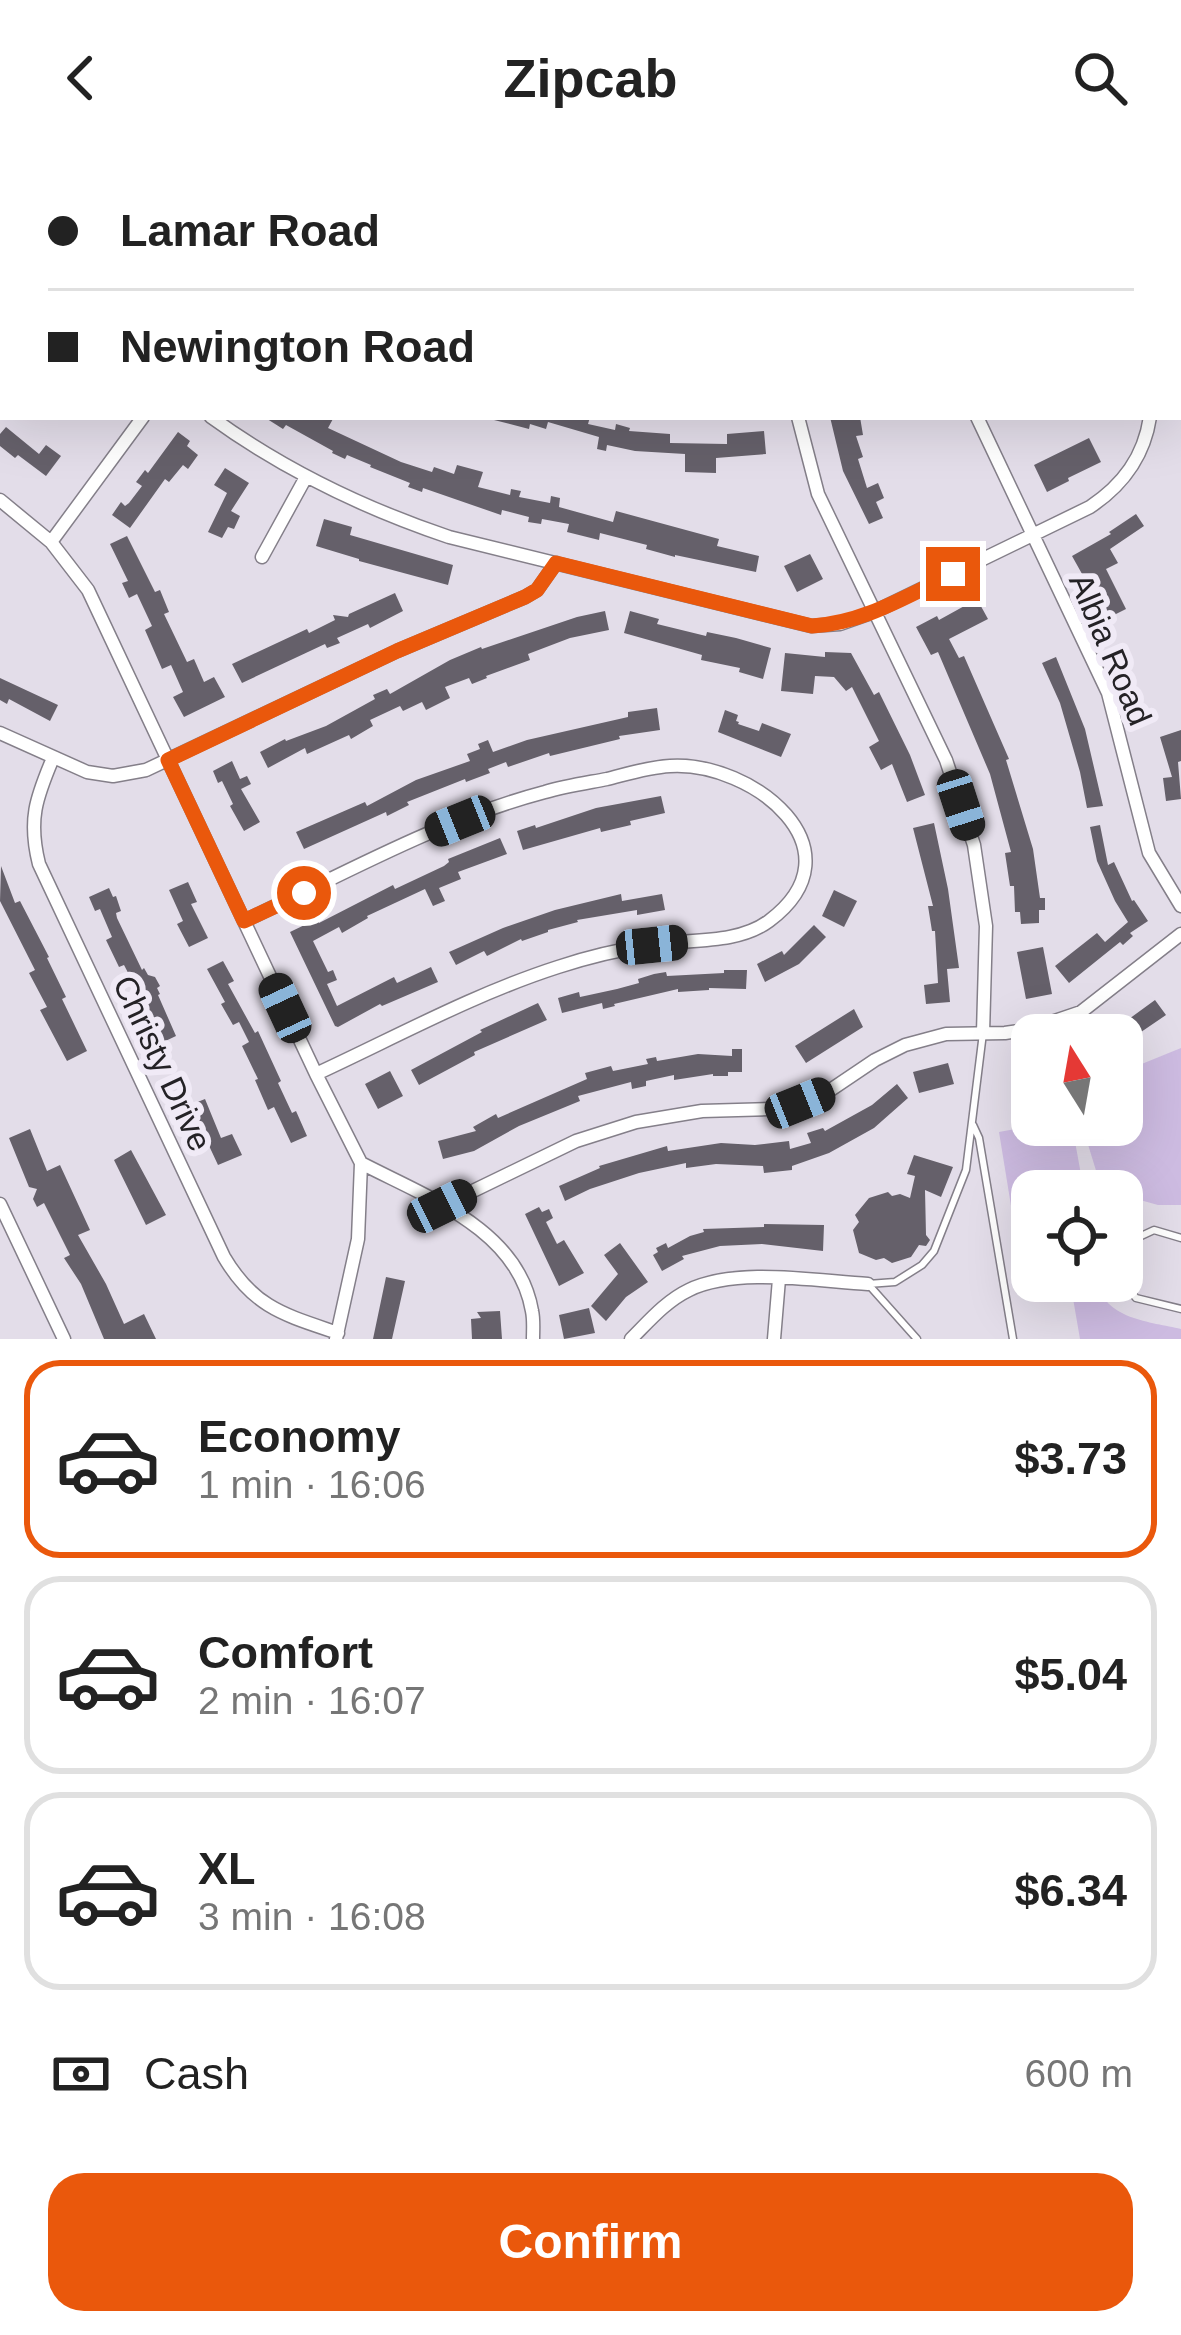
<!DOCTYPE html>
<meta charset="utf-8">
<style>
body{margin:0;font-family:Arial,sans-serif;background:#f6f6f6;color:#222;height:100vh;display:flex;flex-direction:column;font-size:45px;white-space:nowrap}
*{box-sizing:border-box;margin:0}
p{font-size:39px;color:#767676}
.icon{flex:none;width:66px;height:66px;fill:none;stroke:currentColor;stroke-width:2;stroke-linecap:round;stroke-linejoin:round}
.map{position:relative;height:1183px;overflow:hidden}
.side{display:flex;flex-direction:column;background:#fff;flex:1}
.side>*{flex:none}
.guide{position:absolute;left:0px;top:0px;width:1182px;height:264px;box-shadow:0 12px 48px #0002;display:grid;align-content:center;height:264px;padding:0 48px;background:#fff}
.needle{width:78px;rotate:349deg}
.fabs{position:absolute;left:1011px;top:858px;display:grid;gap:24px}
.fabs a{display:grid;place-items:center;width:132px;height:132px;border-radius:24px;background:#fff;box-shadow:0 12px 48px #0002;font-size:60px}
.end{position:absolute;width:54px;height:54px;margin:-27px;border:15px solid #ea580c;background:#fff;box-shadow:0 0 0 6px #fff}
.from{border-radius:50%}
.car{position:absolute;width:36px;height:72px;margin:-36px -18px;border-radius:15px;box-shadow:0 0 9px 3px #0007;background:linear-gradient(#222 24%,#8ab4d8 0 40%,#222 0 76%,#8ab4d8 0 86%,#222 0)}
.guide b{display:flex;align-items:center;gap:42px;height:114px;font-size:45px}
.guide b+b{border-top:3px solid #e0e0e0}
.guide i{width:30px;height:30px;background:#222}
ul{padding:21px 0 0;list-style:none}
li{display:flex;align-items:center;gap:36px;height:198px;margin:0 24px 18px;padding:0 24px;border:6px solid #e0e0e0;border-radius:36px}
li div{flex:1}
li b{display:block;font-size:45px}
li em{font-style:normal;font-weight:800}
li.selected{border-color:#ea580c}
li>.icon{width:108px;height:108px;stroke-width:1.5}
.pay{display:flex;align-items:center;gap:30px;height:132px;padding:0 48px;font-size:45px}
.pay p{margin-inline-start:auto}
.button{display:flex;gap:24px;margin-top:auto;padding:24px 48px}
.button a{flex:1;height:138px;border-radius:36px;background:#ea580c;color:#fff;font-size:48px;font-weight:800;line-height:138px;text-align:center}
header{display:flex;justify-content:space-between;align-items:center;height:156px;padding:0 48px;background:#fff;font-size:54px;font-weight:800}
.map>svg:first-child{display:block}
.green{fill:#cdbbe1}
.building{fill:#65606a}
.lines{fill:none;stroke-linecap:round;stroke-linejoin:round}
.lane-casing{stroke:#847f89;stroke-width:9}
.street-casing{stroke:#847f89;stroke-width:15}
.lane{stroke:#fff;stroke-width:6}
.street{stroke:#fff;stroke-width:12}
.route{stroke:#ea580c;stroke-width:15}
.labels{text-anchor:middle;stroke-width:12;stroke-linejoin:round;paint-order:stroke}
.street-label{font-size:33px;fill:#242226;stroke:#f0eaf6}
</style>
<header><svg class="icon" aria-label="back" viewBox="0 0 24 24"><path d="M15 5l-7 7 7 7"/></svg>Zipcab<svg class="icon" aria-label="search" viewBox="0 0 24 24"><circle cx="10" cy="10" r="6"/><path d="M15 15l6 6"/></svg></header>
<div class="map">
<svg width="1181" height="1183" viewBox="0 0 1181 1183">
<rect width="100%" height="100%" fill="#e3dde9"/>
<path class="green" d="M1181,892V1049H1158L1122,1039V1035L1102,1034L1082,969H1122V916Z
M1038,969H1072L1084,1035H1032V1104L1020,1105L999,976Z
M1070,1125H1098C1102,1163 1152,1166 1181,1173V1183H1080Z"/>
<path class="building" d="M264,261H334L328,272L401,306L432,316L434,311L454,318L457,309L483,316L478,331L510,339L511,333L521,335L519,341L550,347L551,340L560,342L559,351L613,366L616,355L719,383L717,390L759,400L756,416L675,399V401L646,393L647,389L600,377L599,384L567,376L569,368L542,363L541,368L528,366L529,361L502,354L501,359L423,332L422,336L408,331L410,327L370,311L371,309L347,299L345,303L332,297L333,295L286,269L283,273Z
M495,261H590L588,268L615,274L616,268L630,272L629,275L670,278V287L727,288V278L764,275L766,298L716,302V317L685,316V298L635,295L607,289L606,295L597,293L599,281L548,266L546,273L530,268L529,273L494,264Z
M830,261H860L863,279L856,280L863,301L858,303L867,332L878,327L884,342L876,346L883,362L869,368L843,315Z
M6,271L39,298L46,289L61,300L46,320L18,299L15,302L0,290V278Z
M178,276L190,285L187,290L198,299L188,313L183,309L169,326L165,323L130,372L112,359L121,346L125,350L129,347L142,330L136,326L145,314L148,317Z
M1089,282L1101,306L1068,322L1069,325L1047,336L1034,309Z
M225,312L249,327L231,355L240,360L234,373L228,371L222,382L208,376L227,337L214,329Z
M1136,358L1144,370L1110,393L1118,407L1106,413L1126,453L1110,461L1090,422L1086,425L1072,400L1111,378L1109,376Z
M324,363L352,371L350,379L453,409L448,429L359,405V403L316,390Z
M127,380L155,436L160,434L169,456L164,458L187,506L194,503L204,526L214,521L225,541L184,561L173,541L183,536L171,509L162,513L145,474L152,470L137,438L129,442L122,427L128,425L110,388Z
M810,398L823,423L797,436L784,410Z
M395,437L403,455L370,472L368,468L337,482L340,487L327,492L325,488L242,527L232,508L307,473L309,477L335,464L333,459L348,461L349,458Z
M977,443L988,463L949,483L959,502L964,500L1009,603L1006,604L1033,693L1040,742H1045V754H1039V767L1021,768L1020,756H1015L1014,730H1010L1005,697L1011,696L990,618L938,496L931,499L916,471L937,460L939,464Z
M605,455L609,474L570,482L528,498L530,504L486,520L487,522L472,528L469,522L445,531L450,542L426,554L422,546L403,555L400,550L370,564L373,570L351,583L349,579L307,598L305,592L268,612L260,596L285,583L286,585L326,570L375,543L373,539L387,533L390,538L450,504L481,491L482,493L577,461Z
M630,455L659,463L657,468L706,480L707,476L736,482L771,492L763,523L739,516L740,512L701,504L702,499L624,477Z
M825,496L851,497L874,539L879,536L910,599L925,639L907,646L892,608L881,614L869,591L879,585L852,531L846,535L834,521L815,520L813,538L781,535L785,497L825,501Z
M1056,501L1085,573L1103,650L1087,652L1080,616L1060,547L1042,507Z
M0,522L58,549L50,565L9,543L7,548L0,544Z
M657,552L660,574L619,580L620,583L550,600L549,597L508,611L506,606L488,613L490,617L466,626L465,623L407,646L409,649L387,660L386,656L304,693L296,676L365,646L367,650L416,624L470,605L467,598L480,593L478,588L488,584L493,596L527,584L628,561V556Z
M725,554L738,559L736,565L739,566L738,568L759,575L762,567L791,578L781,601L718,576Z
M1181,574V605L1178,606L1181,643L1166,645L1163,622L1172,621L1160,581Z
M232,605L240,623L247,620L251,628L241,633L260,666L244,675L230,650L233,648L222,625L218,627L213,615Z
M661,640L665,657L630,665L631,669L601,676L600,672L523,694L517,675L535,669L536,672L596,652Z
M934,667L948,733L959,812L947,813L950,846L926,848L924,829L938,827L935,775H932L928,750H933L913,672Z
M1100,669L1108,709L1114,706L1132,745L1134,744L1148,765L1130,777L1133,780L1123,789L1120,786L1069,827L1055,810L1097,777L1105,786L1128,766L1115,745L1097,705L1090,671Z
M500,682L507,698L458,716L461,723L439,732L445,745L433,750L425,733L367,760L368,762L342,777L339,771L313,785L328,816L333,814L337,824L327,828L337,850L394,821L397,827L431,811L438,826L382,850L380,848L338,871L335,870L290,776L317,763L319,767L393,729L395,733L444,710L449,706L448,703Z
M1,710L15,747L20,745L49,801L47,802L66,841L62,843L87,895L67,905L40,854L47,851L29,817L35,814L0,745Z
M188,726L197,746L191,748L208,782L189,791L177,768L183,765L169,734Z
M109,732L113,741L116,740L121,755L116,757L117,762L142,814L144,812L148,819L155,821L160,830L157,832L160,838L158,839L176,880L157,889L152,877L155,875L142,847L139,849L133,836L137,834L124,809L119,811L106,784L112,781L100,753L95,755L89,741Z
M834,734L857,745L844,771L822,760Z
M621,738L622,745L662,738L665,754L637,759V754L577,764L578,766L548,774V776L522,785L521,783L487,800L484,795L456,809L449,796L503,772L555,754Z
M814,769L826,781L799,808L765,826L757,808L782,795L784,799Z
M1043,791L1052,838L1026,843L1017,796Z
M223,805L234,825L228,828L255,877L258,875L281,925L278,927L292,957L296,955L307,980L291,987L274,951L268,954L255,924L258,923L242,890L249,886L239,866L233,869L221,848L225,846L207,813Z
M724,814H747L746,833L709,832V834L678,836V833L614,848L615,850L603,853L602,847L562,857L558,842L579,836L580,841L617,833L639,827L638,823L654,818L666,816L667,820L724,817Z
M1155,844L1166,859L1122,889V879H1107Z
M538,847L547,864L474,896L475,899L419,929L411,914L482,876L480,874Z
M854,853L863,871L806,907L795,890Z
M732,893H742V916H728V920H713V918L674,924V919L646,925V930L632,933L631,926L578,940L580,945L519,970L474,995L443,1003L438,985L476,975L473,971L496,958L498,962L587,923L585,917L611,910L613,915L648,908L646,903L656,901L657,905L698,898L732,900Z
M948,907L954,928L919,937L913,916Z
M390,915L403,940L378,953L365,928Z
M897,928L908,942L874,972L829,997L792,1010V1014L764,1017L763,1010L716,1008L686,1012V1007L639,1017L590,1033L565,1045L559,1030L600,1012L599,1010L667,990L668,995L721,987L755,989L789,985L790,993L811,987L807,977L823,972L825,975L872,949Z
M205,943L221,982L232,978L242,999L218,1009L190,949Z
M30,973L47,1015L60,1009L90,1074L78,1079L106,1128L124,1168L144,1158L156,1183H104L81,1128L64,1102L70,1099L44,1047L37,1051L33,1043L37,1033L29,1031L9,982Z
M131,994L166,1059L146,1069L114,1004Z
M914,999L953,1011L941,1041L925,1034L926,1079L930,1084L926,1090L919,1089L911,1101L892,1107L884,1102L876,1104L859,1097L853,1074L859,1066L855,1059L869,1042L888,1036L892,1040L900,1038L910,1042L915,1020L907,1018Z
M539,1051L542,1056L549,1053L553,1062L546,1066L557,1088L564,1084L584,1117L559,1130L525,1058Z
M764,1068L824,1069L823,1095L762,1088L720,1090L682,1100L684,1103L662,1115L653,1099L658,1096L656,1092L666,1087L668,1092L690,1080L704,1076L703,1073L764,1071Z
M620,1087L648,1126L626,1141L606,1165L591,1150L618,1118L604,1099Z
M386,1121L405,1125L392,1183H373Z
M589,1152L595,1177L564,1183L559,1159Z
M500,1155L502,1183H472L471,1163L481,1162L477,1156Z"/>
<g class="lines">
<defs>
<path id="lane" d="M973,969L979,982L1013,1183
M1122,1121L1124,1088L1154,1074L1181,1082
M1122,1125L1136,1142L1181,1153
M868,1128L895,1126L922,1109L934,1095L966,1014L983,877
M868,1128L917,1183"/>
<path id="street" d="M169,0L172,3
M584,0L592,3
M1150,0L1154,3
M325,3L327,0
M837,3L838,0
M1028,3L1030,0
M1179,20L1181,21
M0,76L3,79
M1179,111L1181,107
M211,261C284,314 363,352 449,381L811,470L840,468L874,456L1090,351C1123,329 1144,301 1150,261
M798,261L818,338L946,604L974,689L986,770L983,877
M977,261L1108,537L1149,697L1181,750
M0,344L51,386L88,434L316,918L361,1007L358,1083L336,1183
M51,386L143,261
M262,401L306,321
M0,577L87,616L113,620L146,614L397,495L525,441L537,434L556,407
M53,602C36,642 28,664 39,708L224,1101C254,1152 285,1159 338,1177
M244,765C342,719 439,664 545,636C565,630 586,627 607,623C627,618 649,611 670,610C753,605 864,694 769,765C738,788 692,783 655,788C623,793 588,801 558,811C474,838 396,881 316,918
M361,1007C426,1041 518,1073 532,1155C534,1164 533,1174 533,1183
M0,1048L64,1183
M442,1050L576,985L636,966L702,955L769,953L800,947L829,935L875,904L905,889L946,878L1005,877L1031,873L1081,856L1181,778
M631,1183C649,1165 666,1145 689,1134C736,1111 816,1125 868,1128
M774,1183L779,1123"/>
</defs>
<use href="#lane" class="lane-casing"/>
<use href="#street" class="street-casing"/>
<use href="#lane" class="lane"/>
<use href="#street" class="street"/>
</g>
<g class="lines">
<path class="route" d="M304,737L244,765L168,604L397,495L525,441L537,434L556,407L812,470C864,467 906,440 953,418"/>
</g>
<g class="labels">
<g class="street-label">
<text transform="translate(1111 493) rotate(67)" y="12">Albia Road</text>
<text transform="translate(163 907) rotate(65)" y="12">Christy Drive</text>
</g>
</g>
</svg>
<div class="fabs">
<a><svg class="needle" viewBox="-14 -14 28 28"><path d="M0-13l5 13h-10z" fill="#e53935"/><path d="M0 13l5-13h-10z" fill="#767676"/></svg></a>
<a><svg class="icon" aria-label="locate" viewBox="0 0 24 24"><circle cx="12" cy="12" r="6"/><path d="M12 2v4M12 18v4M2 12h4M18 12h4"/></svg></a>
</div>
<i class="end from" style="left:304px;top:737px"></i>
<i class="end" style="left:953px;top:418px"></i>
<i class="car" style="left:961px;top:649px;rotate:162deg"></i>
<i class="car" style="left:460px;top:665px;rotate:248deg"></i>
<i class="car" style="left:652px;top:789px;rotate:84deg"></i>
<i class="car" style="left:285px;top:852px;rotate:335deg"></i>
<i class="car" style="left:800px;top:947px;rotate:68deg"></i>
<i class="car" style="left:442px;top:1050px;rotate:64deg"></i>
<div class="guide">
<b><i class="from"></i>Lamar Road</b>
<b><i></i>Newington Road</b>
</div>
</div>
<section class="side">
<ul>
<li class="selected"><svg class="icon" aria-label="car" viewBox="0 0 24 24"><path d="M5 17H2v-5l4-1 3-4h7l3 4 3 1v5h-3M9 17h6M6 11h13"/><circle cx="7" cy="17" r="2"/><circle cx="17" cy="17" r="2"/></svg><div><b>Economy</b><p>1 min · 16:06</p></div><em>$3.73</em></li>
<li><svg class="icon" aria-label="car" viewBox="0 0 24 24"><path d="M5 17H2v-5l4-1 3-4h7l3 4 3 1v5h-3M9 17h6M6 11h13"/><circle cx="7" cy="17" r="2"/><circle cx="17" cy="17" r="2"/></svg><div><b>Comfort</b><p>2 min · 16:07</p></div><em>$5.04</em></li>
<li><svg class="icon" aria-label="car" viewBox="0 0 24 24"><path d="M5 17H2v-5l4-1 3-4h7l3 4 3 1v5h-3M9 17h6M6 11h13"/><circle cx="7" cy="17" r="2"/><circle cx="17" cy="17" r="2"/></svg><div><b>XL</b><p>3 min · 16:08</p></div><em>$6.34</em></li>
</ul>
<div class="pay"><svg class="icon" aria-label="cash" viewBox="0 0 24 24"><path d="M3 7h18v10H3z"/><circle cx="12" cy="12" r="2"/></svg>Cash<p>600 m</p></div>
<div class="button"><a>Confirm</a></div>
</section>
